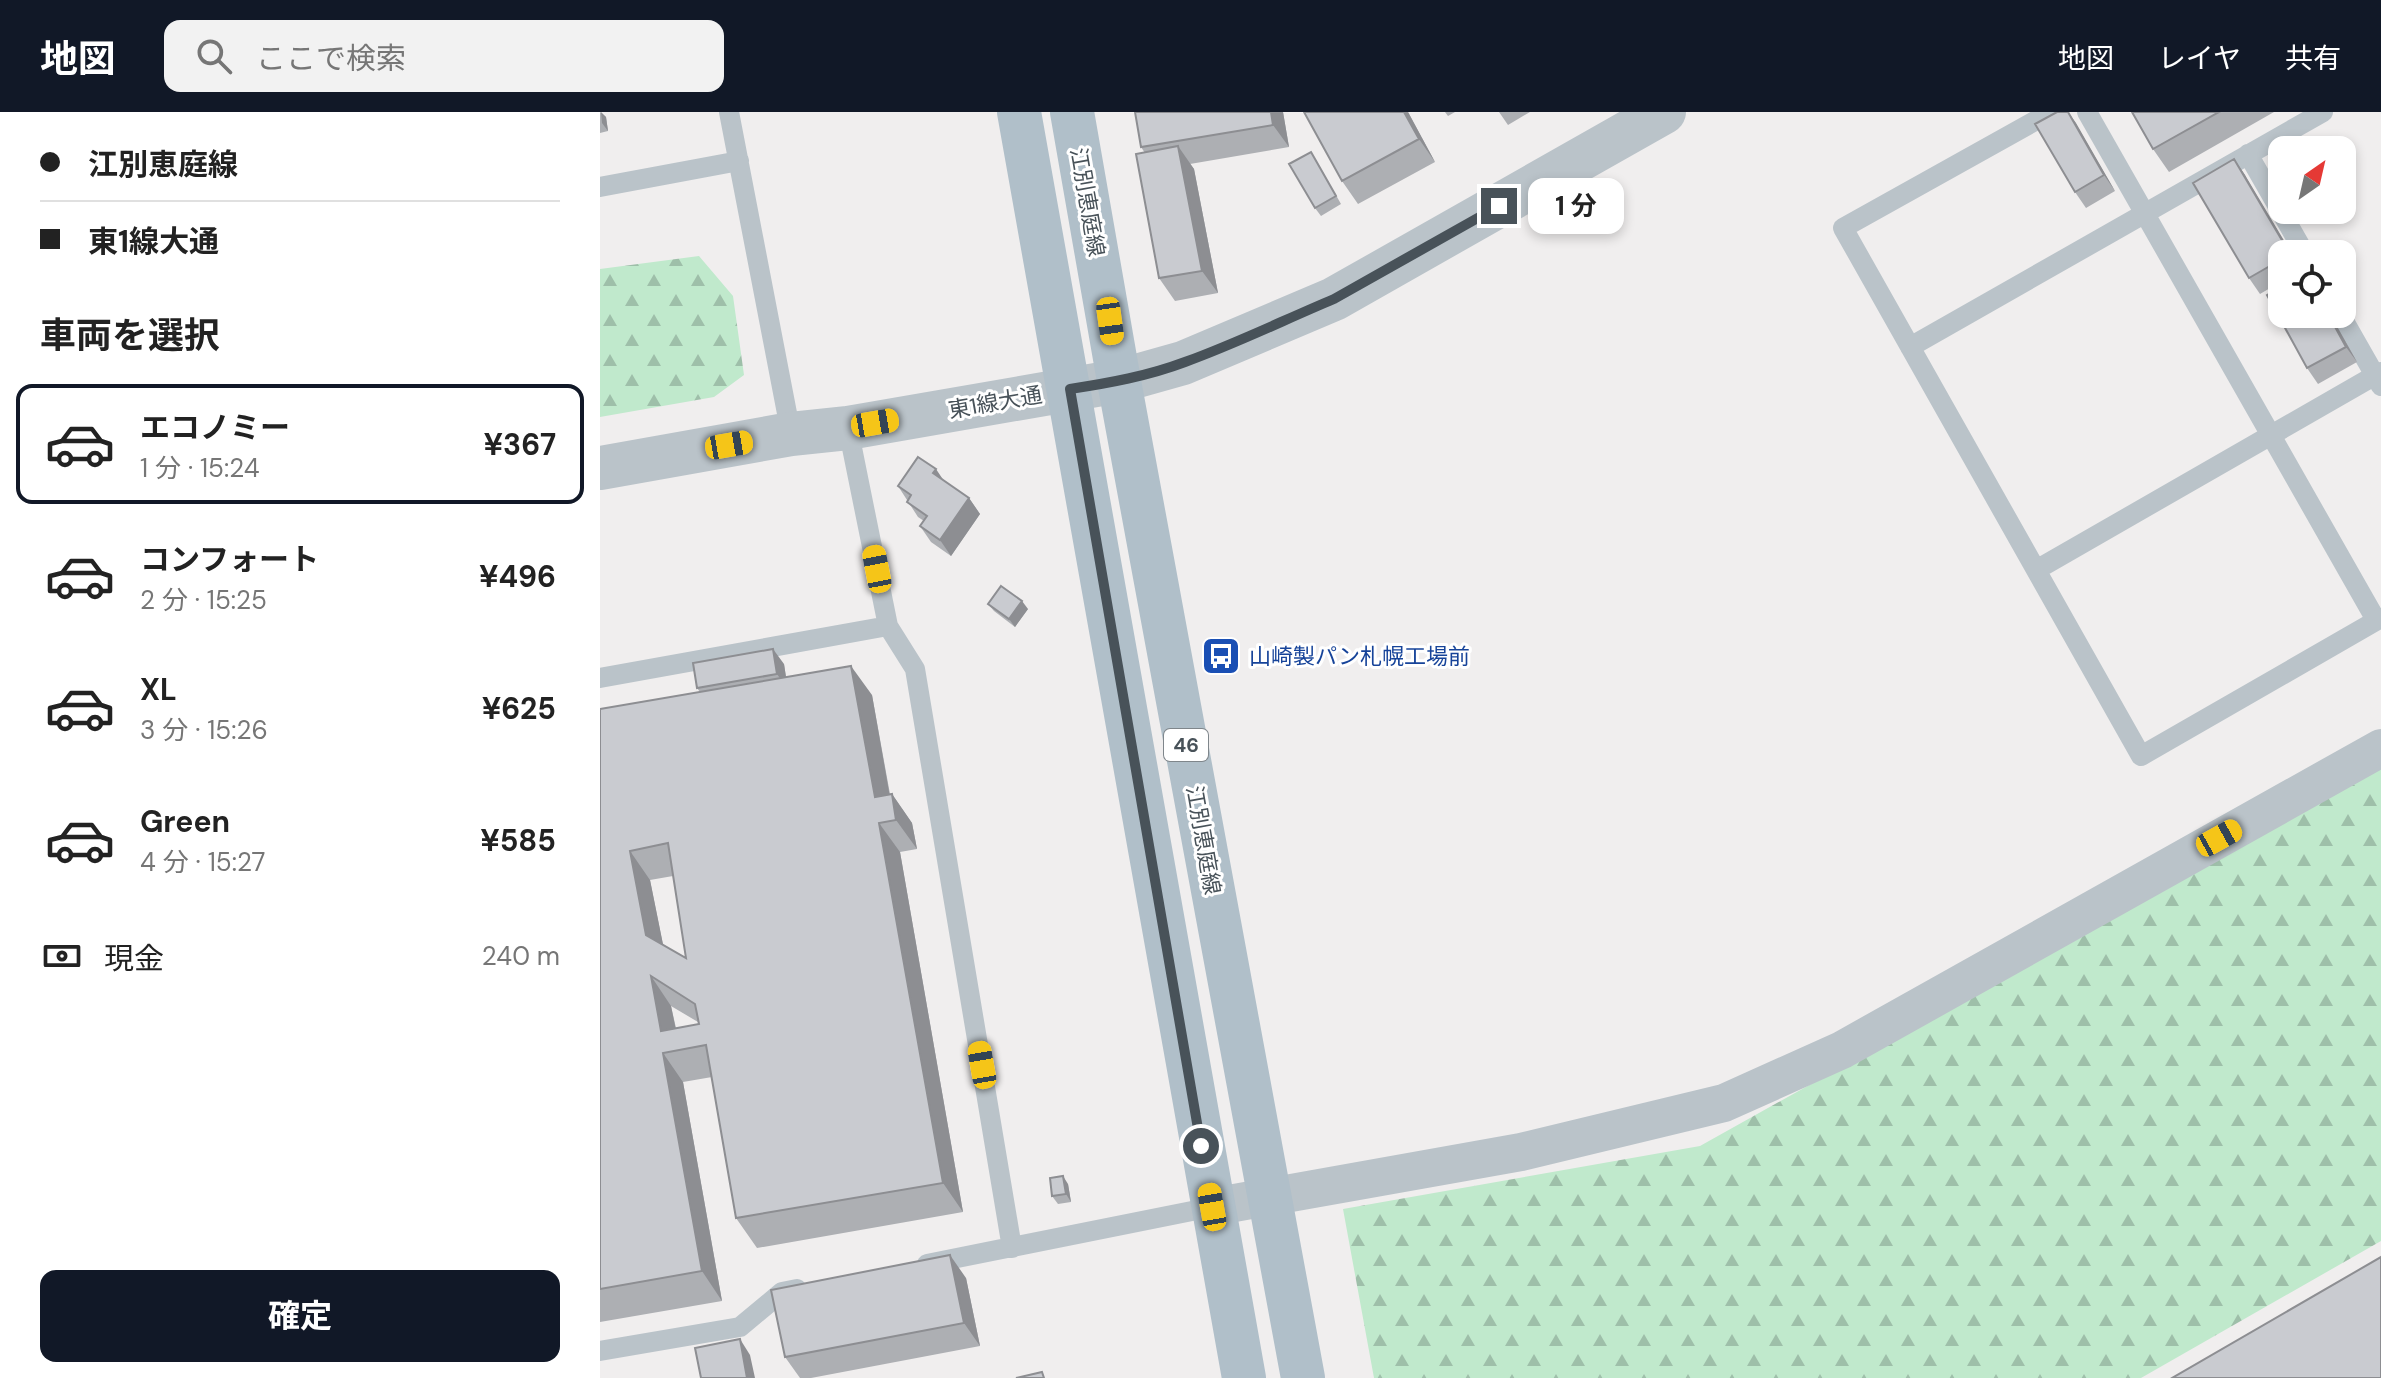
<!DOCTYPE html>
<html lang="ja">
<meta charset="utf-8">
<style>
body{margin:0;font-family:"DM Sans","Noto Sans JP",sans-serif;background:#f2f2f2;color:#222;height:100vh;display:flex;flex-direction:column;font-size:30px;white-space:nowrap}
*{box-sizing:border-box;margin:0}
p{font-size:26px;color:#767676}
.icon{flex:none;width:44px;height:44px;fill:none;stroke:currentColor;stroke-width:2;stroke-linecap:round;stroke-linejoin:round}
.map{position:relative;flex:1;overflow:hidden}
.drawer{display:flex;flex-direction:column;background:#fff;width:600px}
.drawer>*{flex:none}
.hud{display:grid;align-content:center;height:176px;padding:0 40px;background:#fff}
.needle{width:52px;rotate:34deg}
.controls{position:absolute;left:1668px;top:24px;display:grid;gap:16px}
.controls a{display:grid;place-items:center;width:88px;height:88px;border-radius:16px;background:#fff;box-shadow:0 4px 12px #0003;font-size:40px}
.end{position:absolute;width:36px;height:36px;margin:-18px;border:10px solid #485259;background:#fff;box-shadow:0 0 0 4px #fff}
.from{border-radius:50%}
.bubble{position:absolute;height:56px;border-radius:16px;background:#fff;box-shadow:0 4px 12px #0003;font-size:26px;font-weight:700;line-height:56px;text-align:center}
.car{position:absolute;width:24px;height:48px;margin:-24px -12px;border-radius:10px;box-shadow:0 0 6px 2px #0007;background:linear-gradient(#f5c518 24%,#345 0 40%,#f5c518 0 76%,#345 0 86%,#f5c518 0)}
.hud b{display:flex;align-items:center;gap:28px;height:76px;font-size:30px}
.hud b+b{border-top:2px solid #e0e0e0}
.hud i{width:20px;height:20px;background:#222}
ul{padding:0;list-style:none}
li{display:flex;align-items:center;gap:24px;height:120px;margin:0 16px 12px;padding:0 24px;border:4px solid transparent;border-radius:16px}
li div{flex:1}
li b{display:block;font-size:30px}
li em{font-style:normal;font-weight:700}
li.active{border-color:#111827}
li>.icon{width:72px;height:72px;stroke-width:1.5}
h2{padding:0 40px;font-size:36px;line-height:96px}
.pay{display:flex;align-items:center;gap:20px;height:88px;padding:0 40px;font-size:30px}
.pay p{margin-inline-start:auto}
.primary-button{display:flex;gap:16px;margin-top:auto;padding:16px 40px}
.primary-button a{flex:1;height:92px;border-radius:16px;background:#111827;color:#fff;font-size:32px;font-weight:700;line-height:92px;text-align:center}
header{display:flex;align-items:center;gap:48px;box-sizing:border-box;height:112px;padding:0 40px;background:#111827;color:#fff}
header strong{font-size:38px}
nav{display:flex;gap:44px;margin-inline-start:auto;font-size:28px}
.search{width:560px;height:72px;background:#f2f2f2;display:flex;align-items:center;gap:20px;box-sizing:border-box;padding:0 28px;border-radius:16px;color:#767676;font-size:30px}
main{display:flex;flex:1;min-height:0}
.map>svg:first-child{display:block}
.forest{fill:url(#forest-firs)}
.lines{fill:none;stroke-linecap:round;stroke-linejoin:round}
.service{stroke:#bac3c9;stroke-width:20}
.minor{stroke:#bac3c9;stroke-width:38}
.tertiary{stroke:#bac3c9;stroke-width:44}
.primary{stroke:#b0bfc9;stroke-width:44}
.wall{fill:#adafb3;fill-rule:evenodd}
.shaded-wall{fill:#8d8e92}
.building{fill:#c9cbd0;stroke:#8d8e92;stroke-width:2;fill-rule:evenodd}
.route{stroke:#485259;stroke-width:10}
.labels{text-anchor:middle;stroke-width:6;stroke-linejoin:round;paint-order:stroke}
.shield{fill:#fff;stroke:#7f868b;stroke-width:2}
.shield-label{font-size:20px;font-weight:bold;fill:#485259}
.street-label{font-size:22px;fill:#485259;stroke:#fff}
.transit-label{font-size:22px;fill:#164399;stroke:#fff;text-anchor:start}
</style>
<header>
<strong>地図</strong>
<div class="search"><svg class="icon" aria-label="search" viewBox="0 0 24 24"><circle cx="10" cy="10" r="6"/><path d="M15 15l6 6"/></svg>ここで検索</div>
<nav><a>地図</a><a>レイヤ</a><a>共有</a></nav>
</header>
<main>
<section class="drawer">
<div class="hud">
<b><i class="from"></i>江別恵庭線</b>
<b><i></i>東1線大通</b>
</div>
<h2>車両を選択</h2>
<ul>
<li class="active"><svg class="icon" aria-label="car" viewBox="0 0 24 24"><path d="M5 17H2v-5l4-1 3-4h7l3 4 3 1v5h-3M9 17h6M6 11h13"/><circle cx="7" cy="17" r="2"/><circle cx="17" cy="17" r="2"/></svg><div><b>エコノミー</b><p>1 分 · 15:24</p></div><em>¥367</em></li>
<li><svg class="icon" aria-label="car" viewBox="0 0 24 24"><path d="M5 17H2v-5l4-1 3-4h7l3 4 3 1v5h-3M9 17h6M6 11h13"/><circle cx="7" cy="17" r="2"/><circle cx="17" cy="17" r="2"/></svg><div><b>コンフォート</b><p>2 分 · 15:25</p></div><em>¥496</em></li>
<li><svg class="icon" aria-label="car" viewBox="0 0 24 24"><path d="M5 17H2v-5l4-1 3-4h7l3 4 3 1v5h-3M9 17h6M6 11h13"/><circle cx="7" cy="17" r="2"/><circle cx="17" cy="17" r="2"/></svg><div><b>XL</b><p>3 分 · 15:26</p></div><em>¥625</em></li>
<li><svg class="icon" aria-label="car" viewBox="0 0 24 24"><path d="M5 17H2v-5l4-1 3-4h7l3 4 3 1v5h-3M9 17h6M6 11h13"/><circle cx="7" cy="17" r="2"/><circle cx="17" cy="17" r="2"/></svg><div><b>Green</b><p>4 分 · 15:27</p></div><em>¥585</em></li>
</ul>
<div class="pay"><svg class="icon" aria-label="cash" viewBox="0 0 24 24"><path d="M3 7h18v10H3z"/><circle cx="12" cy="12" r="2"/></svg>現金<p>240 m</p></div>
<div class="primary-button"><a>確定</a></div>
</section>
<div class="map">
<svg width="1781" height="1266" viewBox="0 0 1781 1266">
<defs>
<pattern id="forest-firs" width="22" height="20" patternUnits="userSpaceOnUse" patternTransform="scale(2)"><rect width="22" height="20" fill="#c0e9cc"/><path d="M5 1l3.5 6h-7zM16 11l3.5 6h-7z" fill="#9ebfa9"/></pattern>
</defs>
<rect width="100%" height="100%" fill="#f0eeee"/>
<path class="forest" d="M99,144L133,184L144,263L114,285L0,305V157Z
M1781,654V1129L1541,1266H774L743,1097L1100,1034Z"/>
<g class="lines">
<path class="service" d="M129,0L191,322
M1451,0L1243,116L1541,644L1781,506
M1487,0L1776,508
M1648,42L1705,142
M0,75L139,49
M1740,202L1781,274
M1310,235L1723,0
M248,316L288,514L315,557L412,1136
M1436,458L1781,260
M0,566L288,514
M327,1152L612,1095
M0,1239L140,1215L182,1180L197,1177"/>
<path class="minor" d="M612,1095L921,1040L1124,991L1242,938L1781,636"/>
<path class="tertiary" d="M0,356L191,322L248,316L519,269L583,251L734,187L1064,0"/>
<path class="primary" d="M419,0L644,1266
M472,0L519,269L703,1266"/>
</g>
<path class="wall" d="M0,0L6,5L8,19L0,21Z
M683,0L689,35L590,52L594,57L618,181L575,189L559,166L545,41L541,35Z
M704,0H808L835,50L758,92L742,69Z
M845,0H855L848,4Z
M899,0H930L908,13Z
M1468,0L1515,79L1486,96L1475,80Z
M1532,0H1674L1569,60L1553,37Z
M1634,47L1645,63L1682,142V169L1660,182L1649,166Z
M716,48L741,92L721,104L715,96Z
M1682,202H1730L1757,250L1718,272L1707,256Z
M344,369L369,386L380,402L351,444L331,430L320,414L324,409L318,405L298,374Z
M388,492L428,497L415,515L394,499Z
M184,552L186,565L272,583L290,682H292L312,711L317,737L300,740L363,1100L157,1136L136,1106L112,965L83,970L122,1189L0,1210V597L100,580L97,576ZM73,764L86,846L63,833L50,768ZM71,894L98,910L99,912L76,916Z
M468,1072L471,1090L458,1092L452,1084Z
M366,1166L380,1234L211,1266H200L185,1245Z"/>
<path class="shaded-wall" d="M1,0L6,5L8,19L2,11Z
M671,0H683L689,35L673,13Z
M804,0H808L835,50L819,27Z
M1468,0L1476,11L1515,79L1504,63Z
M578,34L594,57L618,181L602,159Z
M1634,47L1645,63L1692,142H1690Z
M1728,202H1730L1757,250L1746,235Z
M336,357L346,372L333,361Z
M369,386L380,402L351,444L340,428Z
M422,489L428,497L415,515L409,507Z
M173,537L184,552L188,578L177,562Z
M251,554L272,583L294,708L275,685Z
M292,682L312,711L317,737L296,708Z
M279,711L300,740L363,1100L343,1071Z
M30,739L50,768L67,852L46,823Z
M51,864L71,894L80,938L61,919Z
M63,941L83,970L122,1189L102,1159Z
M463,1064L468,1072L471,1090L466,1082Z
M350,1143L366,1166L380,1234L364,1211Z
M140,1227L150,1243L155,1266H147Z"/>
<path class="building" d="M535,0H671L673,13L541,35Z
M704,0H804L819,27L742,69Z
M1457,0H1468L1504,63L1475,80L1435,12Z
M1532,0H1619L1553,37Z
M578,34L602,159L559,166L536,42Z
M711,40L736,84L715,96L689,52Z
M1634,47L1690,142H1682V147L1649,166L1593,71Z
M1682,174V202H1728L1746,235L1707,256L1667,183Z
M318,345L336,357L333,361L369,386L340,428L320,414L327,404L307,390L311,383L298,374Z
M401,474L422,489L409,507L388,492Z
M173,537L177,562L97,576L93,551Z
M251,554L275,685L292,682L296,708L279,711L343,1071L136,1106L106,933L63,941L102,1159L0,1177V597ZM68,731L86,846L46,823L30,739ZM51,864L95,892L99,912L61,919Z
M463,1064L466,1082L452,1084L450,1066Z
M350,1143L364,1211L185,1245L171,1178Z
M1781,1145V1266H1572Z
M140,1227L147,1266H101L95,1236Z
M442,1260L444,1266H416Z"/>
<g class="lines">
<path class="route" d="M601,1034L470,277C509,271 548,264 585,250C635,232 684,208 734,187L899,94"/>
</g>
<defs>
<symbol id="bus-square" viewBox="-11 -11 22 22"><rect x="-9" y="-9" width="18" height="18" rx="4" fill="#1a4fb4" stroke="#fff"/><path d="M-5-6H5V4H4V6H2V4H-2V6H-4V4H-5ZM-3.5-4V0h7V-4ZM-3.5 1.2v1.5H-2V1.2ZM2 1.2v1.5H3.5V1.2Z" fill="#fff"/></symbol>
</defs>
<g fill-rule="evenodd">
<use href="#bus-square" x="599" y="522" width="44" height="44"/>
</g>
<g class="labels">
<rect class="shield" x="564" y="617" width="44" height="32" rx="6"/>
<g class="shield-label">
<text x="586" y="640">46</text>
</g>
<g class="street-label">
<text transform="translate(488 90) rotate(80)" y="8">江別恵庭線</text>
<text transform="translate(395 290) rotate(-10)" y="8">東1線大通</text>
<text transform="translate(604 728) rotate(80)" y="8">江別恵庭線</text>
</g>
<g class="transit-label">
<text x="649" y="552">山崎製パン札幌工場前</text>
</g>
</g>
</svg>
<div class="controls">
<a><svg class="needle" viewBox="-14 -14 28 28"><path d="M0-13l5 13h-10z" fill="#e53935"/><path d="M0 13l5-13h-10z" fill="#767676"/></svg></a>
<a><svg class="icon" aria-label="locate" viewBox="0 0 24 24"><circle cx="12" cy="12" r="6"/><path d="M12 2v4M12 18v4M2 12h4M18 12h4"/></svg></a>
</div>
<i class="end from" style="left:601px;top:1034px"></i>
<i class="end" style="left:899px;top:94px"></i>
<div class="bubble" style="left:928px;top:66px;width:96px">1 分</div>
<i class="car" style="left:510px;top:209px;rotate:172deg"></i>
<i class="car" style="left:275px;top:311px;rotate:80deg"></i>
<i class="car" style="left:129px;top:333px;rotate:80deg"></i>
<i class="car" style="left:277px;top:457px;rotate:349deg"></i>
<i class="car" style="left:1619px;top:726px;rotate:61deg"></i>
<i class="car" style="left:382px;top:953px;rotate:350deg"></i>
<i class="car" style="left:612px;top:1095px;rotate:350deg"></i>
</div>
</main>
